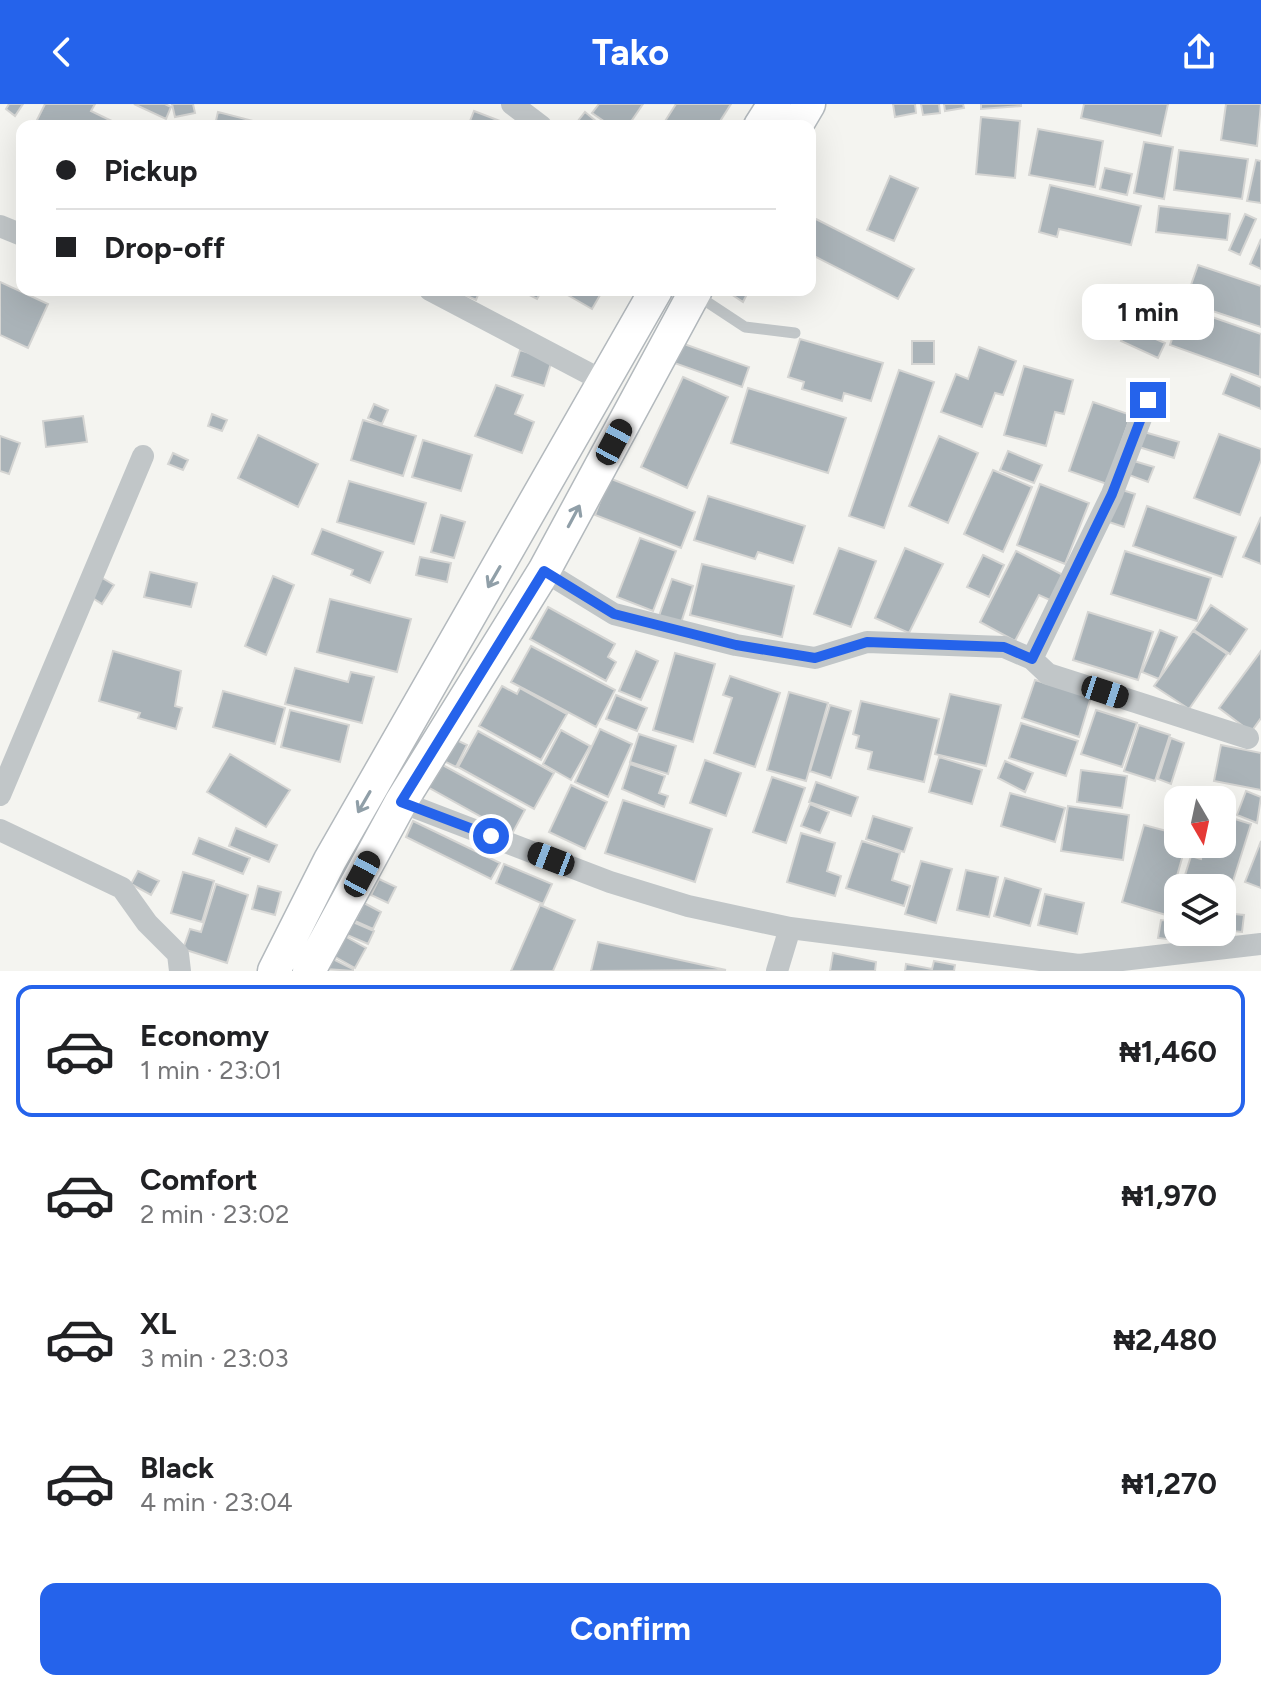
<!DOCTYPE html>
<meta charset="utf-8">
<style>
body{margin:0;font-family:Figtree,sans-serif;background:#f6f6f6;color:#202124;height:100vh;display:flex;flex-direction:column;font-size:30px;white-space:nowrap}
*{box-sizing:border-box;margin:0}
p{font-size:26px;color:#757577}
.icon{flex:none;width:44px;height:44px;fill:none;stroke:currentColor;stroke-width:2;stroke-linecap:round;stroke-linejoin:round}
.map{position:relative;height:867px;overflow:hidden}
.side{display:flex;flex-direction:column;background:#fff;flex:1}
.side>*{flex:none}
.top-card{position:absolute;left:16px;top:16px;width:800px;height:176px;border-radius:16px;box-shadow:0 8px 32px #0002;display:grid;align-content:center;height:176px;padding:0 40px;background:#fff}
.needle{width:52px;rotate:171deg}
.buttons{position:absolute;left:1164px;top:682px;display:grid;gap:16px}
.buttons a{display:grid;place-items:center;width:72px;height:72px;border-radius:16px;background:#fff;box-shadow:0 8px 32px #0002;font-size:40px}
.end{position:absolute;width:36px;height:36px;margin:-18px;border:10px solid #2563eb;background:#fff;box-shadow:0 0 0 4px #fff}
.from{border-radius:50%}
.bubble{position:absolute;height:56px;border-radius:16px;background:#fff;box-shadow:0 8px 32px #0002;font-size:26px;font-weight:700;line-height:56px;text-align:center}
.car{position:absolute;width:24px;height:48px;margin:-24px -12px;border-radius:10px;box-shadow:0 0 6px 2px #0007;background:linear-gradient(#222 24%,#8ab4d8 0 40%,#222 0 76%,#8ab4d8 0 86%,#222 0)}
.top-card b{display:flex;align-items:center;gap:28px;height:76px;font-size:30px}
.top-card b+b{border-top:2px solid #e0e0e0}
.top-card i{width:20px;height:20px;background:#202124}
ul{padding:14px 0 0;list-style:none}
li{display:flex;align-items:center;gap:24px;height:132px;margin:0 16px 12px;padding:0 24px;border:4px solid transparent;border-radius:16px}
li div{flex:1}
li b{display:block;font-size:30px}
li em{font-style:normal;font-weight:700}
li.selected{border-color:#2563eb}
li>.icon{width:72px;height:72px;stroke-width:1.5}
.primary-button{display:flex;gap:16px;margin-top:auto;padding:16px 40px}
.primary-button a{flex:1;height:92px;border-radius:16px;background:#2563eb;color:#fff;font-size:32px;font-weight:700;line-height:92px;text-align:center}
header{display:flex;justify-content:space-between;align-items:center;height:104px;padding:0 40px;background:#2563eb;color:#fff;font-size:36px;font-weight:700}
.map>svg:first-child{display:block}
.building{fill:#aab3b8;stroke:#d5d5d3;stroke-width:2}
.lines{fill:none;stroke-linecap:round;stroke-linejoin:round}
.secondary-casing{stroke:#b3b9bd;stroke-width:35}
.lane{stroke:#c1c6c8;stroke-width:11}
.street{stroke:#c1c6c8;stroke-width:22}
.secondary{stroke:#fff;stroke-width:32}
.oneway{stroke:#909fa8}
.route{stroke:#2563eb;stroke-width:10}
</style>
<header><svg class="icon" aria-label="back" viewBox="0 0 24 24"><path d="M15 5l-7 7 7 7"/></svg>Tako<svg class="icon" aria-label="share" viewBox="0 0 24 24"><path d="M12 15V3M7 8l5-5 5 5M5 13v7h14v-7"/></svg></header>
<div class="map">
<svg width="1261" height="867" viewBox="0 0 1261 867">
<rect width="100%" height="100%" fill="#f4f4f0"/>
<path class="building" d="M9,0H23L15,12L6,5Z
M45,0H95L91,7L122,22H34Z
M134,0H165L171,3L166,15Z
M172,0H193L195,9L175,13Z
M599,0H643L628,22H611L592,9Z
M676,0H731L717,22H662Z
M893,0H915L916,9L895,13Z
M921,0H939L940,9L923,11Z
M944,0H963L964,4L945,7Z
M981,0H1021V2L981,5Z
M1084,0H1168L1161,32L1081,14Z
M1226,0H1261L1257,42L1221,36Z
M474,7L513,22H468Z
M218,8L273,22H208L215,21Z
M585,8L602,22H574Z
M981,13L1020,17L1015,74L976,70Z
M1038,25L1103,37L1095,83L1029,71Z
M1144,38L1173,43L1164,95L1134,89Z
M1179,46L1248,55L1242,95L1174,86Z
M1256,56L1261,57V99L1247,97Z
M1105,64L1132,70L1127,91L1100,85Z
M890,72L918,84L894,137L867,126Z
M1050,81L1141,102L1131,141L1059,125L1057,133L1039,128Z
M1159,102L1230,110L1227,136L1156,128Z
M1245,110L1256,115L1240,151L1229,146Z
M810,112L914,165L898,195L810,150Z
M1261,135V165L1250,160Z
M1198,161L1261,182V223L1185,198Z
M0,178L48,200L28,244L0,231Z
M454,186H480L476,196Z
M520,186H542L537,195Z
M559,186H603L592,205Z
M725,186H749L743,198Z
M1128,203L1139,208L1131,222L1121,216Z
M1183,203L1261,230L1260,273L1170,241Z
M1128,223L1165,239L1158,254L1121,237Z
M670,235L749,263L742,283L663,255Z
M800,235L883,259L871,297L844,289L842,297L802,285L804,278L788,273Z
M912,237H934V260H912Z
M979,243L1016,257L1003,291L995,289L982,323L941,308L956,270L968,275Z
M520,246L552,256L544,282L512,272Z
M1024,262L1073,276L1064,310L1055,308L1046,342L1004,331Z
M899,266L934,278L884,424L849,412Z
M1231,270L1261,283V305L1223,290Z
M683,273L728,293L687,384L641,363Z
M496,281L523,291L515,310L534,318L522,349L475,332Z
M748,284L846,314L828,369L731,339Z
M1093,298L1131,311L1107,380L1069,367Z
M374,300L388,306L382,320L368,314Z
M212,310L227,316L222,327L208,322Z
M83,312L87,338L46,343L43,317Z
M363,316L416,332L403,372L351,356Z
M1144,328L1179,338L1174,354L1139,343Z
M1219,330L1261,345V356L1240,411L1194,394Z
M258,331L318,360L298,403L238,374Z
M0,332L20,339L9,370L0,367Z
M939,332L978,349L948,419L909,402Z
M423,336L472,351L461,387L412,373Z
M1008,347L1042,361L1034,379L1000,366Z
M173,349L188,356L183,366L168,360Z
M1134,357L1154,363L1148,378L1129,371Z
M993,366L1032,383L1003,448L964,430Z
M609,374L695,408L681,444L595,411Z
M349,377L426,399L414,440L337,418Z
M1040,380L1089,399L1065,460L1017,441Z
M1119,385L1135,390L1124,423L1109,418Z
M708,392L805,422L793,459L758,448L755,455L694,436Z
M1147,402L1236,433L1222,473L1133,442Z
M441,411L465,418L454,454L431,448Z
M1261,413V460L1243,453Z
M322,425L383,448L370,479L351,471L353,466L312,450Z
M640,434L676,447L653,507L617,493Z
M839,444L876,457L851,523L814,510Z
M905,444L943,460L909,529L875,514Z
M1016,447L1065,472L1052,497L1039,491L1015,537L980,518Z
M1125,447L1211,474L1197,517L1111,490Z
M983,451L1004,461L989,493L967,483Z
M420,453L451,459L447,478L416,471Z
M702,460L794,482L782,533L690,511Z
M150,468L197,479L191,503L144,493Z
M99,472L114,481L102,500L88,491Z
M273,472L294,481L266,551L245,542Z
M672,475L693,482L681,519L659,512Z
M330,495L411,515L397,568L317,548Z
M1211,501L1247,525L1230,550L1194,526Z
M548,503L615,540L608,553L616,558L606,577L530,535Z
M1088,508L1153,528L1138,576L1073,556Z
M1160,526L1177,533L1159,575L1142,568Z
M1193,527L1227,550L1189,605L1154,582Z
M531,542L615,586L596,623L511,578Z
M113,547L181,567L175,602L182,604L176,625L138,614L140,609L99,597Z
M636,547L658,557L641,596L619,587Z
M1261,547V614L1251,628L1219,604Z
M675,549L715,560L693,638L653,626Z
M295,564L348,578L351,568L374,573L362,619L285,600Z
M730,572L780,589L755,663L714,649L732,594L723,591Z
M1035,576L1091,593L1079,633L1022,614Z
M502,582L517,590L520,584L567,610L541,656L479,622Z
M223,587L285,604L275,640L213,623Z
M789,588L828,599L806,677L767,666Z
M950,590L1001,601L986,662L935,650Z
M616,591L647,604L637,627L606,615Z
M861,597L939,615L924,678L868,665L872,648L856,644L859,632L853,630Z
M830,601L851,607L831,674L810,667Z
M290,606L349,621L340,658L281,643Z
M1096,606L1137,619L1122,663L1081,650Z
M1021,619L1078,637L1066,672L1009,654Z
M1139,621L1170,631L1155,677L1124,667Z
M600,625L632,640L608,693L575,678Z
M561,626L590,642L571,676L543,660Z
M478,627L554,669L534,705L458,663Z
M639,630L676,642L668,670L630,658Z
M448,632L467,641L456,663L438,654Z
M1171,634L1184,639L1171,680L1158,675Z
M1221,641L1261,649V686L1214,677Z
M230,650L290,686L266,723L207,688Z
M939,653L982,666L972,700L929,688Z
M705,656L741,669L726,712L690,699Z
M1005,657L1033,669L1025,688L998,674Z
M439,659L525,706L512,730L426,682Z
M630,660L665,672L659,689L668,692L664,703L622,685Z
M1081,666L1127,672L1122,704L1077,698Z
M772,673L805,684L786,739L753,728Z
M816,678L858,693L851,712L809,698Z
M571,681L607,698L585,745L549,728Z
M1246,687L1261,693L1257,719L1237,711Z
M1010,689L1065,704L1055,738L1001,722Z
M623,696L712,725L695,778L605,749Z
M810,700L829,708L820,729L801,722Z
M1068,702L1129,711L1123,756L1061,747Z
M1222,711L1251,720L1222,812V784H1181L1191,752L1201,755L1203,740H1222Z
M873,712L912,724L904,748L866,735Z
M413,717L500,759L491,775L406,733Z
M1144,721L1178,730V740H1186L1166,811L1122,798Z
M236,724L277,741L269,758L229,742Z
M801,729L835,739L827,767L841,772L835,792L787,778Z
M199,734L250,754L243,770L193,750Z
M862,737L900,749L892,776L910,782L904,802L846,784Z
M1261,737V784L1245,778Z
M921,757L952,765L936,819L905,810Z
M504,760L552,780L543,800L496,779Z
M966,766L998,773L989,813L957,806Z
M138,767L159,777L151,791L131,780Z
M183,768L214,777L202,818L171,809Z
M1005,774L1041,785L1030,822L994,812Z
M379,775L396,783L388,799L371,791Z
M216,780L248,791L227,859L183,845L190,825L201,828Z
M258,782L281,788L275,811L252,805Z
M1045,790L1084,799L1077,830L1038,821Z
M364,799L381,808L373,825L355,817Z
M540,801L575,816L553,867H511Z
M1171,807H1178V828H1184L1183,837L1158,834L1161,816L1170,817Z
M1224,809L1244,811L1242,828L1223,826Z
M353,818L374,827L368,840L347,831Z
M341,830L366,844L355,864L330,850Z
M598,838L726,866L591,867Z
M833,849L876,858L875,867H830Z
M331,854L353,865V867L326,865Z
M934,857L955,861L954,867H905L906,860L932,865Z"/>
<g class="lines">
<defs>
<path id="secondary" d="M760,22L774,0
M796,22L809,0
M274,867L330,756L656,186
M309,867L401,698L544,467L696,186"/>
</defs>
<use href="#secondary" class="secondary-casing"/>
<path class="lane" d="M698,192L745,223L795,229"/>
<path class="street" d="M512,0L541,22
M0,122L22,131
M430,186L603,277
M544,467L614,510L736,541L815,554L867,538L1004,543L1032,555L1112,390L1148,296
M1032,555L1048,570L1248,634
M0,691L143,352
M401,698L610,778L688,802L790,824L1079,861L1261,840
M0,726L122,784L147,819L178,850L180,867
M777,867L790,824"/>
<use href="#secondary" class="secondary"/>
</g>
<defs><path id="oneway-shaft" d="M-6 0H5M1.5-3L5.5 0L1.5 3" fill="none" stroke-width="1.6" stroke-linecap="round" stroke-linejoin="round" transform="scale(2)"/></defs>
<g class="oneway">
<use href="#oneway-shaft" transform="translate(574 412) rotate(-62)"/>
<use href="#oneway-shaft" transform="translate(494 473) rotate(120)"/>
<use href="#oneway-shaft" transform="translate(364 698) rotate(120)"/>
</g>
<g class="lines">
<path class="route" d="M491,732L401,698L544,467L614,510L736,541L815,554L867,538L1004,543L1032,555L1112,390L1148,296"/>
</g>
</svg>
<div class="buttons">
<a><svg class="needle" viewBox="-14 -14 28 28"><path d="M0-13l5 13h-10z" fill="#e53935"/><path d="M0 13l5-13h-10z" fill="#757577"/></svg></a>
<a><svg class="icon" aria-label="layers" viewBox="0 0 24 24"><path d="M12 4l9 5-9 5-9-5zM3 14l9 5 9-5"/></svg></a>
</div>
<i class="end from" style="left:491px;top:732px"></i>
<i class="end" style="left:1148px;top:296px"></i>
<div class="bubble" style="left:1082px;top:180px;width:132px">1 min</div>
<i class="car" style="left:614px;top:338px;rotate:28deg"></i>
<i class="car" style="left:1105px;top:588px;rotate:108deg"></i>
<i class="car" style="left:551px;top:755px;rotate:291deg"></i>
<i class="car" style="left:362px;top:770px;rotate:28deg"></i>
<div class="top-card">
<b><i class="from"></i>Pickup</b>
<b><i></i>Drop-off</b>
</div>
</div>
<section class="side">
<ul>
<li class="selected"><svg class="icon" aria-label="car" viewBox="0 0 24 24"><path d="M5 17H2v-5l4-1 3-4h7l3 4 3 1v5h-3M9 17h6M6 11h13"/><circle cx="7" cy="17" r="2"/><circle cx="17" cy="17" r="2"/></svg><div><b>Economy</b><p>1 min · 23:01</p></div><em>₦1,460</em></li>
<li><svg class="icon" aria-label="car" viewBox="0 0 24 24"><path d="M5 17H2v-5l4-1 3-4h7l3 4 3 1v5h-3M9 17h6M6 11h13"/><circle cx="7" cy="17" r="2"/><circle cx="17" cy="17" r="2"/></svg><div><b>Comfort</b><p>2 min · 23:02</p></div><em>₦1,970</em></li>
<li><svg class="icon" aria-label="car" viewBox="0 0 24 24"><path d="M5 17H2v-5l4-1 3-4h7l3 4 3 1v5h-3M9 17h6M6 11h13"/><circle cx="7" cy="17" r="2"/><circle cx="17" cy="17" r="2"/></svg><div><b>XL</b><p>3 min · 23:03</p></div><em>₦2,480</em></li>
<li><svg class="icon" aria-label="car" viewBox="0 0 24 24"><path d="M5 17H2v-5l4-1 3-4h7l3 4 3 1v5h-3M9 17h6M6 11h13"/><circle cx="7" cy="17" r="2"/><circle cx="17" cy="17" r="2"/></svg><div><b>Black</b><p>4 min · 23:04</p></div><em>₦1,270</em></li>
</ul>
<div class="primary-button"><a>Confirm</a></div>
</section>
